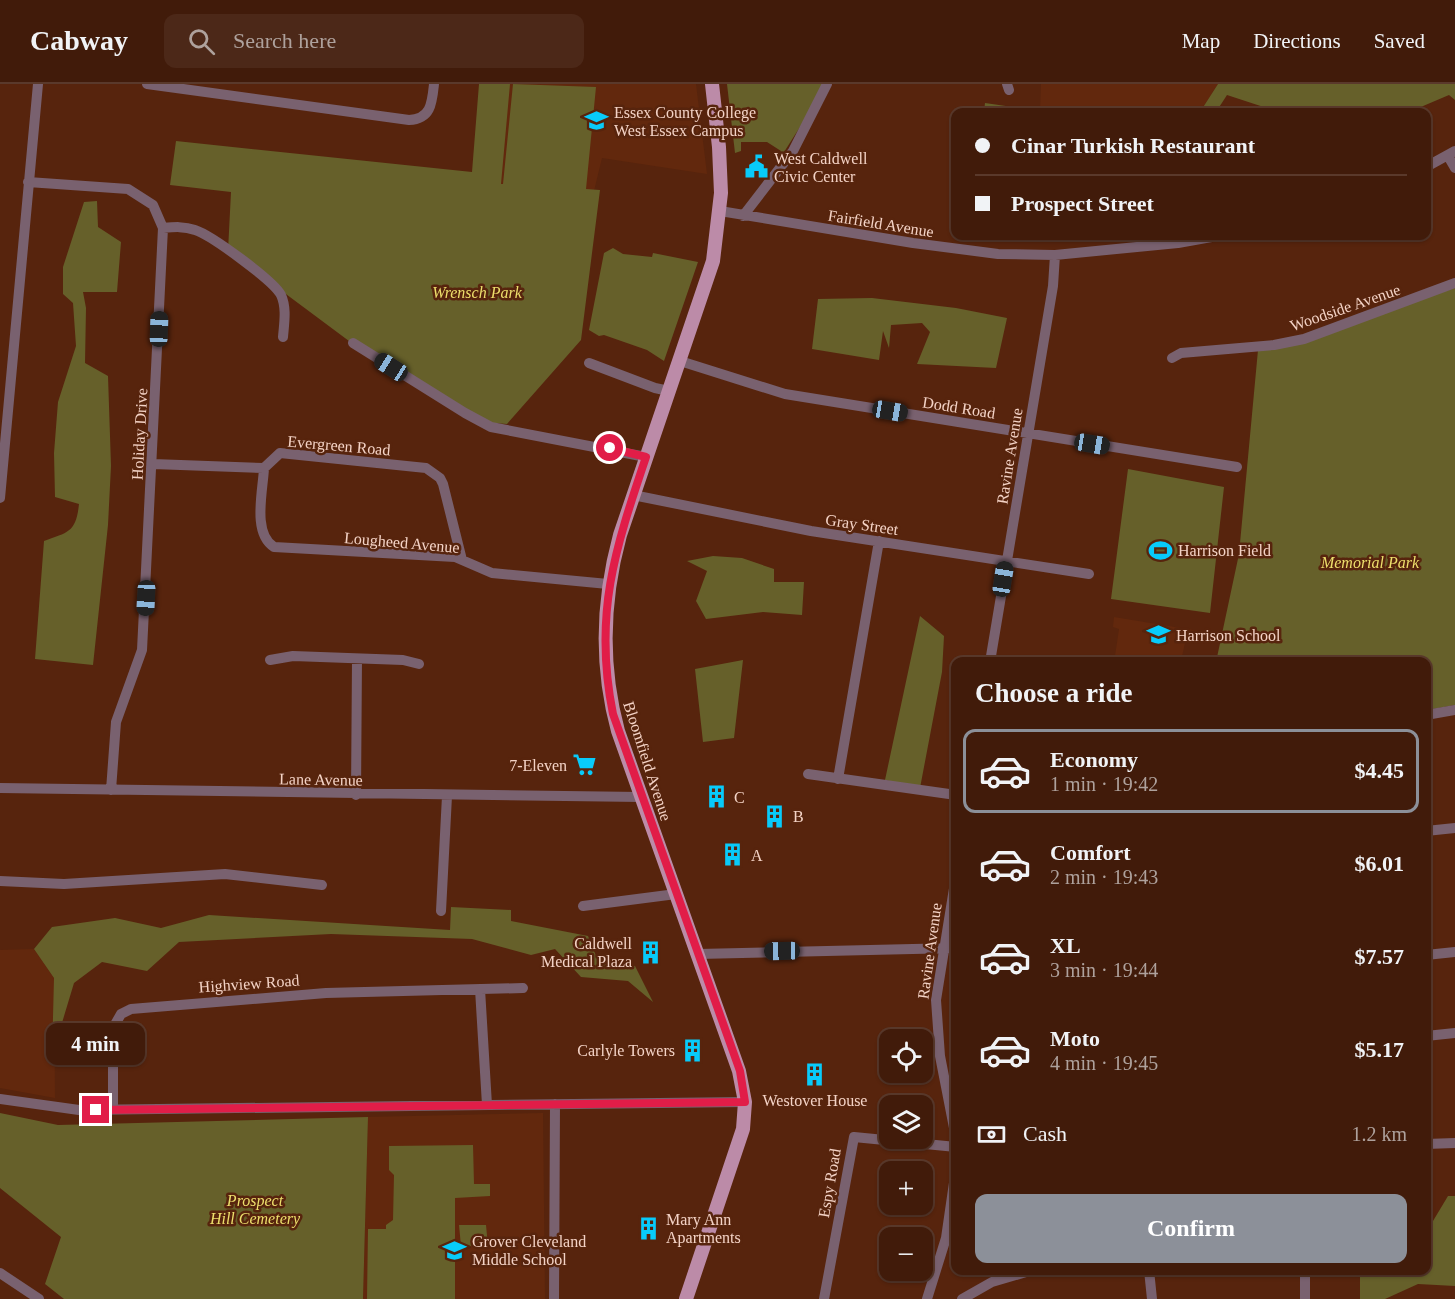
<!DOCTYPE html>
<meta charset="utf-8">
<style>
body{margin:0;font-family:"Times New Roman",serif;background:#4c2818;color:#f1f3f6;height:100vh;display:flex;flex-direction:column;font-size:22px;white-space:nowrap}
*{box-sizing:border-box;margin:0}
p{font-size:20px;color:#aea19c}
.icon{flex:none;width:33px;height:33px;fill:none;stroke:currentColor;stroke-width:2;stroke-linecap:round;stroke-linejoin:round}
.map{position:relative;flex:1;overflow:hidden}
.details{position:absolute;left:951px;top:573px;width:480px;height:618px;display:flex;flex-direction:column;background:#411b0a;border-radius:12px;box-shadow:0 2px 4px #0004,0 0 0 2px #5a392b}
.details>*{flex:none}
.banner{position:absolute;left:951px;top:24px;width:480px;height:132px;border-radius:12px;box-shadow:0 2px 4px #0004,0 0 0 2px #5a392b;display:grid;align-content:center;height:132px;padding:0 24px;background:#411b0a}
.fabs{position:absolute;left:879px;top:945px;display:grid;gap:12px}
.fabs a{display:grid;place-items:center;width:54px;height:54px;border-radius:12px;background:#411b0a;box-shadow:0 2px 4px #0004,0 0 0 2px #5a392b;font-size:30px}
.end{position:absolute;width:27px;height:27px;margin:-14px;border:8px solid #e11d48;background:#fff;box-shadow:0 0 0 3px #fff}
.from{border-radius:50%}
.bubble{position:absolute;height:42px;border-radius:12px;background:#411b0a;box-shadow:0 2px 4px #0004,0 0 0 2px #5a392b;font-size:20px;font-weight:800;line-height:42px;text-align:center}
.car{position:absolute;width:18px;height:36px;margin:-18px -9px;border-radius:8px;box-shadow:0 0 4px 2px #0007;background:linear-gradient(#222 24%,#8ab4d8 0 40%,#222 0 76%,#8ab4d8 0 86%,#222 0)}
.banner b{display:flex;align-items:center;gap:21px;height:57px;font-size:22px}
.banner b+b{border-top:2px solid #5a392b}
.banner i{width:15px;height:15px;background:#f1f3f6}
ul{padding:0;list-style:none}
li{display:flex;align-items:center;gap:18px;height:84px;margin:0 12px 9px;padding:0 12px;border:3px solid transparent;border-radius:12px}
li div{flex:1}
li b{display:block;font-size:22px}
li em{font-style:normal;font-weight:800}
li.active{border-color:#8c9099}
li>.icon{width:54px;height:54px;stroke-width:1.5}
h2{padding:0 24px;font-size:27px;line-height:72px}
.pay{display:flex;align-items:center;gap:15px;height:66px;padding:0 24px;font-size:22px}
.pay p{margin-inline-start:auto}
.action{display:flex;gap:12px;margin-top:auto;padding:12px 24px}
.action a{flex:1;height:69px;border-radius:12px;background:#8c9099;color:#fff;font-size:24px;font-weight:800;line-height:69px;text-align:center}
header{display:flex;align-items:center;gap:36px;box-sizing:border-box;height:84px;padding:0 30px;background:#411b0a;border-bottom:2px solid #5a392b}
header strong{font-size:28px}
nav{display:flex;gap:33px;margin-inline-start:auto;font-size:21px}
.search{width:420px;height:54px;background:#4c2818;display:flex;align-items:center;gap:15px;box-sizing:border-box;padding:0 21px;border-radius:12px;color:#aea19c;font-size:22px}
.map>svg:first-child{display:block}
.built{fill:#62280d}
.green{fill:#66602a}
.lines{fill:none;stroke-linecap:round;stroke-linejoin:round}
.minor{stroke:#79616f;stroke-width:10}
.major{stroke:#bc8ba8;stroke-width:14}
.route{stroke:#e11d48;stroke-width:8}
.labels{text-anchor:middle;stroke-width:5;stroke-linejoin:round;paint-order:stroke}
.poi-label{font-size:16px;fill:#f4d3c6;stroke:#57240d;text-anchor:start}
.street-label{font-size:16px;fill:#f4d3c6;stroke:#57240d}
.park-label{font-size:16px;font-style:italic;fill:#eddf6c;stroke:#57240d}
</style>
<header>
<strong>Cabway</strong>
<div class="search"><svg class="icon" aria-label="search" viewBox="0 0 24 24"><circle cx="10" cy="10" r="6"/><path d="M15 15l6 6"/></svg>Search here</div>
<nav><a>Map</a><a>Directions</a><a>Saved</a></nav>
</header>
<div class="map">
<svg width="1455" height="1215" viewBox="0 0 1455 1215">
<rect width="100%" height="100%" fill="#57240d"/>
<path class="built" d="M496,0H696L707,90L602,74L593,111L484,102Z
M1041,0H1218L1200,28H1045L1040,27Z
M1114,533L1199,547L1198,557L1185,559L1181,577H1107L1108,571L1115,572L1119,545L1113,543Z
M34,865L54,894L55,1014L0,1004V866Z
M543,1029L545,1215H363L368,1033Z"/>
<path class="green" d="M479,0H510L501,100H503L513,0L596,3L586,105L600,106L581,256L507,340L482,338L353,260L228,167L231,108L170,101L176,57L472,88Z
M727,0H823L819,13L779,76L777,75L781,67L767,58H741V67L735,69Z
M1218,0H1455V16L1449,11L1409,28H1279L1227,11L1216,28H1200Z
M985,19L1040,27L1045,28H984Z
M97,117L98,143L121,158L117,208H83L86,224L85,279L108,292L111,382L108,441L93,581L35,575L44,457C69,448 76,448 79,420L55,413L54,369L58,318L76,262L73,219L63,210V183L84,118Z
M613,164L623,170L652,173L653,169L698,178L664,277L647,266L604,251L599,252L589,246L604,169Z
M1455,204V621L1427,626L1426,578H1216L1239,470L1258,266Z
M872,214L956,224L1007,234L996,284L917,280L930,248L922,239L891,241L889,264L883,247L879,276L812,265L818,215Z
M1128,385L1224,403L1210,529L1111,515Z
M713,472L742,474L774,485V498H804L802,531L763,528L706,535L696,517L707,487L687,477Z
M920,532L944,552L942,588L920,704L885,696Z
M743,576L734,654L703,658L695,585Z
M451,823L511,826V837L588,852L596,872L635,882L653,918L628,897L581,893L555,865L531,871L472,855L331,850L179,858L147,887L102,878L74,899L52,972L54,894L34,865L52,843L115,834L161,844L209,831L450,846Z
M0,1029L58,1041L368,1033L363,1215H64L45,1200L61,1153L0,1104Z
M473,1061L474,1100H490V1112L455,1114V1215H367L368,1145H386V1141L393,1136L394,1091L389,1086V1062Z
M1448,1112H1455V1202L1418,1200L1385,1215H1360V1187L1426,1186L1427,1138L1433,1137Z
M459,1141H486L488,1162H461Z"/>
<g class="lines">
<path class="minor" d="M147,0L409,36C431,35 432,19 434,0
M1007,0L1009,6
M1448,72L1455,84
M1426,83L1455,67
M28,98L128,105L153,121L163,144L142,566L116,638L111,706
M720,127L913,159L998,170L1055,171L1178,159L1217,152
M743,132L793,67L827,0
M163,144C174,143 184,142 195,146C211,151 274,197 281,211C287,224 284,240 283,253
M353,259L465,329L491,343L646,373
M1172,274L1181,269L1274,261L1304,255L1455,199
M680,277L785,310L1237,383
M589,279L655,304L669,307
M153,380L264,384L280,369L426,384L440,394L443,400L462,476
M264,384C263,407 252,449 274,463L455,473L492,489L608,500
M633,411L811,447L1089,490
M0,414L38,0
M270,576L293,572L403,576L419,580
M990,578L1053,202L1055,171
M1426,631L1455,626
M808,690L956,711
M838,695L879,457
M0,704L641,713
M356,711L357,575
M1426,747L1455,744
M956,792L936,916L940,972L956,1054
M0,797L64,800L225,790L322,801
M583,822L676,810
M441,827L447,712
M698,870L956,864
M1426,871L1455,868
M480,905L487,1021
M1426,952L1455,949
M0,1015L79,1026L745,1018
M113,1026V944L121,930L131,925L326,909L523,904
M1426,1060L1455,1059
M1149,1186L1152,1215
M0,1189L39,1215
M554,1215L555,1020
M824,1215L854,1053L956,1063
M927,1215L946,1154L956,1085
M962,1215L992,1198L1033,1186
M1305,1215V1186"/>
<path class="major" d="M686,1215L743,1045L745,1018L739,987L618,647C600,581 602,517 620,451L713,177L721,109L719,63L712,0"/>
</g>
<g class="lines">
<path class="route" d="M96,1026L745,1018L740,987L613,630C593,531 615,465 646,373L610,364"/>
</g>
<defs>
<symbol id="university-bare" viewBox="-9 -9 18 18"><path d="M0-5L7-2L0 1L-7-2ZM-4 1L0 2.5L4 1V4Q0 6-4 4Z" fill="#08cbfa" stroke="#57240d" stroke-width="2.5" paint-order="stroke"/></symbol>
<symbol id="civic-bare" viewBox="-9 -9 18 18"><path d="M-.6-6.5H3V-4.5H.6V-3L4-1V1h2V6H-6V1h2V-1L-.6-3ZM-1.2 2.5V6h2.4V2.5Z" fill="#08cbfa" stroke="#57240d" stroke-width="2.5" paint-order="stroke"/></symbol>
<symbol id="stadium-bare" viewBox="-9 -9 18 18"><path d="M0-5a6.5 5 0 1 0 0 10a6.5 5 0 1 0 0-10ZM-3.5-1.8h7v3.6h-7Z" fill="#08cbfa" stroke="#57240d" stroke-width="2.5" paint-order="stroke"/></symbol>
<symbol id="school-bare" viewBox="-9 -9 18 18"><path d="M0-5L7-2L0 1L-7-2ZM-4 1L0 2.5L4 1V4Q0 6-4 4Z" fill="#08cbfa" stroke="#57240d" stroke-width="2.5" paint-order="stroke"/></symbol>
<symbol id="supermarket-bare" viewBox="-9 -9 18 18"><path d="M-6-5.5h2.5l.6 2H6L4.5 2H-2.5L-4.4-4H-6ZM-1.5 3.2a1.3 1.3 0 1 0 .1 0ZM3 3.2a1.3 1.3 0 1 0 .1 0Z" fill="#08cbfa" stroke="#57240d" stroke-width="2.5" paint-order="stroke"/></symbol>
<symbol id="building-bare" viewBox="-9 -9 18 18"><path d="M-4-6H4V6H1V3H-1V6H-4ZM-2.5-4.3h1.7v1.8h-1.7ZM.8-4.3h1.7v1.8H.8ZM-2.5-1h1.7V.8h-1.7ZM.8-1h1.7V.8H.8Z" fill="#08cbfa" stroke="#57240d" stroke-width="2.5" paint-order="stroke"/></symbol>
</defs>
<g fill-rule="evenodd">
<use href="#university-bare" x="580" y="20" width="33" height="33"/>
<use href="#civic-bare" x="740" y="66" width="33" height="33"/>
<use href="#stadium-bare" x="1144" y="450" width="33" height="33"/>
<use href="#school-bare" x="1142" y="534" width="33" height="33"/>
<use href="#supermarket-bare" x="568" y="664" width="33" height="33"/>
<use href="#building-bare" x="700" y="696" width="33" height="33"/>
<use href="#building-bare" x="758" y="716" width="33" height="33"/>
<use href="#building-bare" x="716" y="754" width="33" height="33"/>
<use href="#building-bare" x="634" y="852" width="33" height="33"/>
<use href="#building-bare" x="676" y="950" width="33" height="33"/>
<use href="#building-bare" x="798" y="974" width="33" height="33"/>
<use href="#building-bare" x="632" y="1128" width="33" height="33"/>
<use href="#school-bare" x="438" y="1150" width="33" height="33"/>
</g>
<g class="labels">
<g class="poi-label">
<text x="614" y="34">Essex County College<tspan x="614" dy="18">West Essex Campus</tspan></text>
<text x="774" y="80">West Caldwell<tspan x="774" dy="18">Civic Center</tspan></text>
<text x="1178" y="472">Harrison Field</text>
<text x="1176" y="557">Harrison School</text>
<text x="567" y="687" text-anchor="end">7-Eleven</text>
<text x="734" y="719">C</text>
<text x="793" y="738">B</text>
<text x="751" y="777">A</text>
<text x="632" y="865" text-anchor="end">Caldwell<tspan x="632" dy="18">Medical Plaza</tspan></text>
<text x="675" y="972" text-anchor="end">Carlyle Towers</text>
<text x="815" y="1022" text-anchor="middle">Westover House</text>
<text x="666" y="1141">Mary Ann<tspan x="666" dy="18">Apartments</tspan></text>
<text x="472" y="1163">Grover Cleveland<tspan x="472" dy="18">Middle School</tspan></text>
</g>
<g class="street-label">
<text transform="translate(881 139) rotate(9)" y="6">Fairfield Avenue</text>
<text transform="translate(1345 223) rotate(-19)" y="6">Woodside Avenue</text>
<text transform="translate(959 323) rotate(9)" y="6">Dodd Road</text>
<text transform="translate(139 350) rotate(-87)" y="6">Holiday Drive</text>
<text transform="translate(339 361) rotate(5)" y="6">Evergreen Road</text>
<text transform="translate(1009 372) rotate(-81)" y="6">Ravine Avenue</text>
<text transform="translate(862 440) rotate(8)" y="6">Gray Street</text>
<text transform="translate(402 458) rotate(5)" y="6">Lougheed Avenue</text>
<text transform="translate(648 677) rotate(72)" y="6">Bloomfield Avenue</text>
<text transform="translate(321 695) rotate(1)" y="6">Lane Avenue</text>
<text transform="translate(929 867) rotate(-82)" y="6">Ravine Avenue</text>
<text transform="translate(249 899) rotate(-4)" y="6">Highview Road</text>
<text transform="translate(829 1099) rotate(-80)" y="6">Espy Road</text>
</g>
<g class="park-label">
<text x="477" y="214">Wrensch Park</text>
<text x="1370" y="484">Memorial Park</text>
<text x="255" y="1122">Prospect<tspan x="255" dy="18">Hill Cemetery</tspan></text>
</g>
</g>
</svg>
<div class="fabs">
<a><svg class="icon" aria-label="locate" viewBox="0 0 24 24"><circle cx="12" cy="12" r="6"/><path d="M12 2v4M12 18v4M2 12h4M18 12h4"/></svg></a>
<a><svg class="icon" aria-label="layers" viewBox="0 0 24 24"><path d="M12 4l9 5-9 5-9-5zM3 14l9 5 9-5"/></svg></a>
<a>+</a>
<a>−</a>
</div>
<i class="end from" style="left:610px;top:364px"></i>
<i class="end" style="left:96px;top:1026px"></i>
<div class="bubble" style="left:46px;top:939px;width:99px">4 min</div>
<i class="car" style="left:159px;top:245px;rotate:2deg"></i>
<i class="car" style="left:391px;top:283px;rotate:302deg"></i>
<i class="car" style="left:890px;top:327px;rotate:99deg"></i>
<i class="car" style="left:1092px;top:360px;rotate:99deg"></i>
<i class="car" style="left:1003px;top:495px;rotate:9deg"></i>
<i class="car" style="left:146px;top:514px;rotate:183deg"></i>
<i class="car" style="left:782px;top:867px;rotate:269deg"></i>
<div class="banner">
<b><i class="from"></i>Cinar Turkish Restaurant</b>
<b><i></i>Prospect Street</b>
</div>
<section class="details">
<h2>Choose a ride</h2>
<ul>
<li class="active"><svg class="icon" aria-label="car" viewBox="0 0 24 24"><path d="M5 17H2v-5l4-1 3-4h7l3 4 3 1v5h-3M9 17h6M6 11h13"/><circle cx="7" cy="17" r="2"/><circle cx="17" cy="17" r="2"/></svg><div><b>Economy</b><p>1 min · 19:42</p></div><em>$4.45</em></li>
<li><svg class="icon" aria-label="car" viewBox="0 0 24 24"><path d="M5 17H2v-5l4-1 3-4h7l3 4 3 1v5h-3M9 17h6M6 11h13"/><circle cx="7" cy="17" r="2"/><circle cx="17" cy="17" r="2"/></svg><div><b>Comfort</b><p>2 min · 19:43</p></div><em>$6.01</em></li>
<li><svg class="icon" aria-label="car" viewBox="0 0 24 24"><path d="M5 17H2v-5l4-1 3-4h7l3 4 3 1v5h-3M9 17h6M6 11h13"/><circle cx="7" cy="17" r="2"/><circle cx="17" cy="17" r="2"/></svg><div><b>XL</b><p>3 min · 19:44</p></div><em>$7.57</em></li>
<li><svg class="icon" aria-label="car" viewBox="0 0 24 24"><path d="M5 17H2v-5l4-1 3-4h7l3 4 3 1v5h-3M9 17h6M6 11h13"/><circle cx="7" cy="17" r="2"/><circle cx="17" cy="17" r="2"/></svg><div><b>Moto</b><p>4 min · 19:45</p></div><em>$5.17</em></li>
</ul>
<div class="pay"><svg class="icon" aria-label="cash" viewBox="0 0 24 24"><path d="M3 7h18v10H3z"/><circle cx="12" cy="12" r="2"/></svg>Cash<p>1.2 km</p></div>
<div class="action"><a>Confirm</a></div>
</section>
</div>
